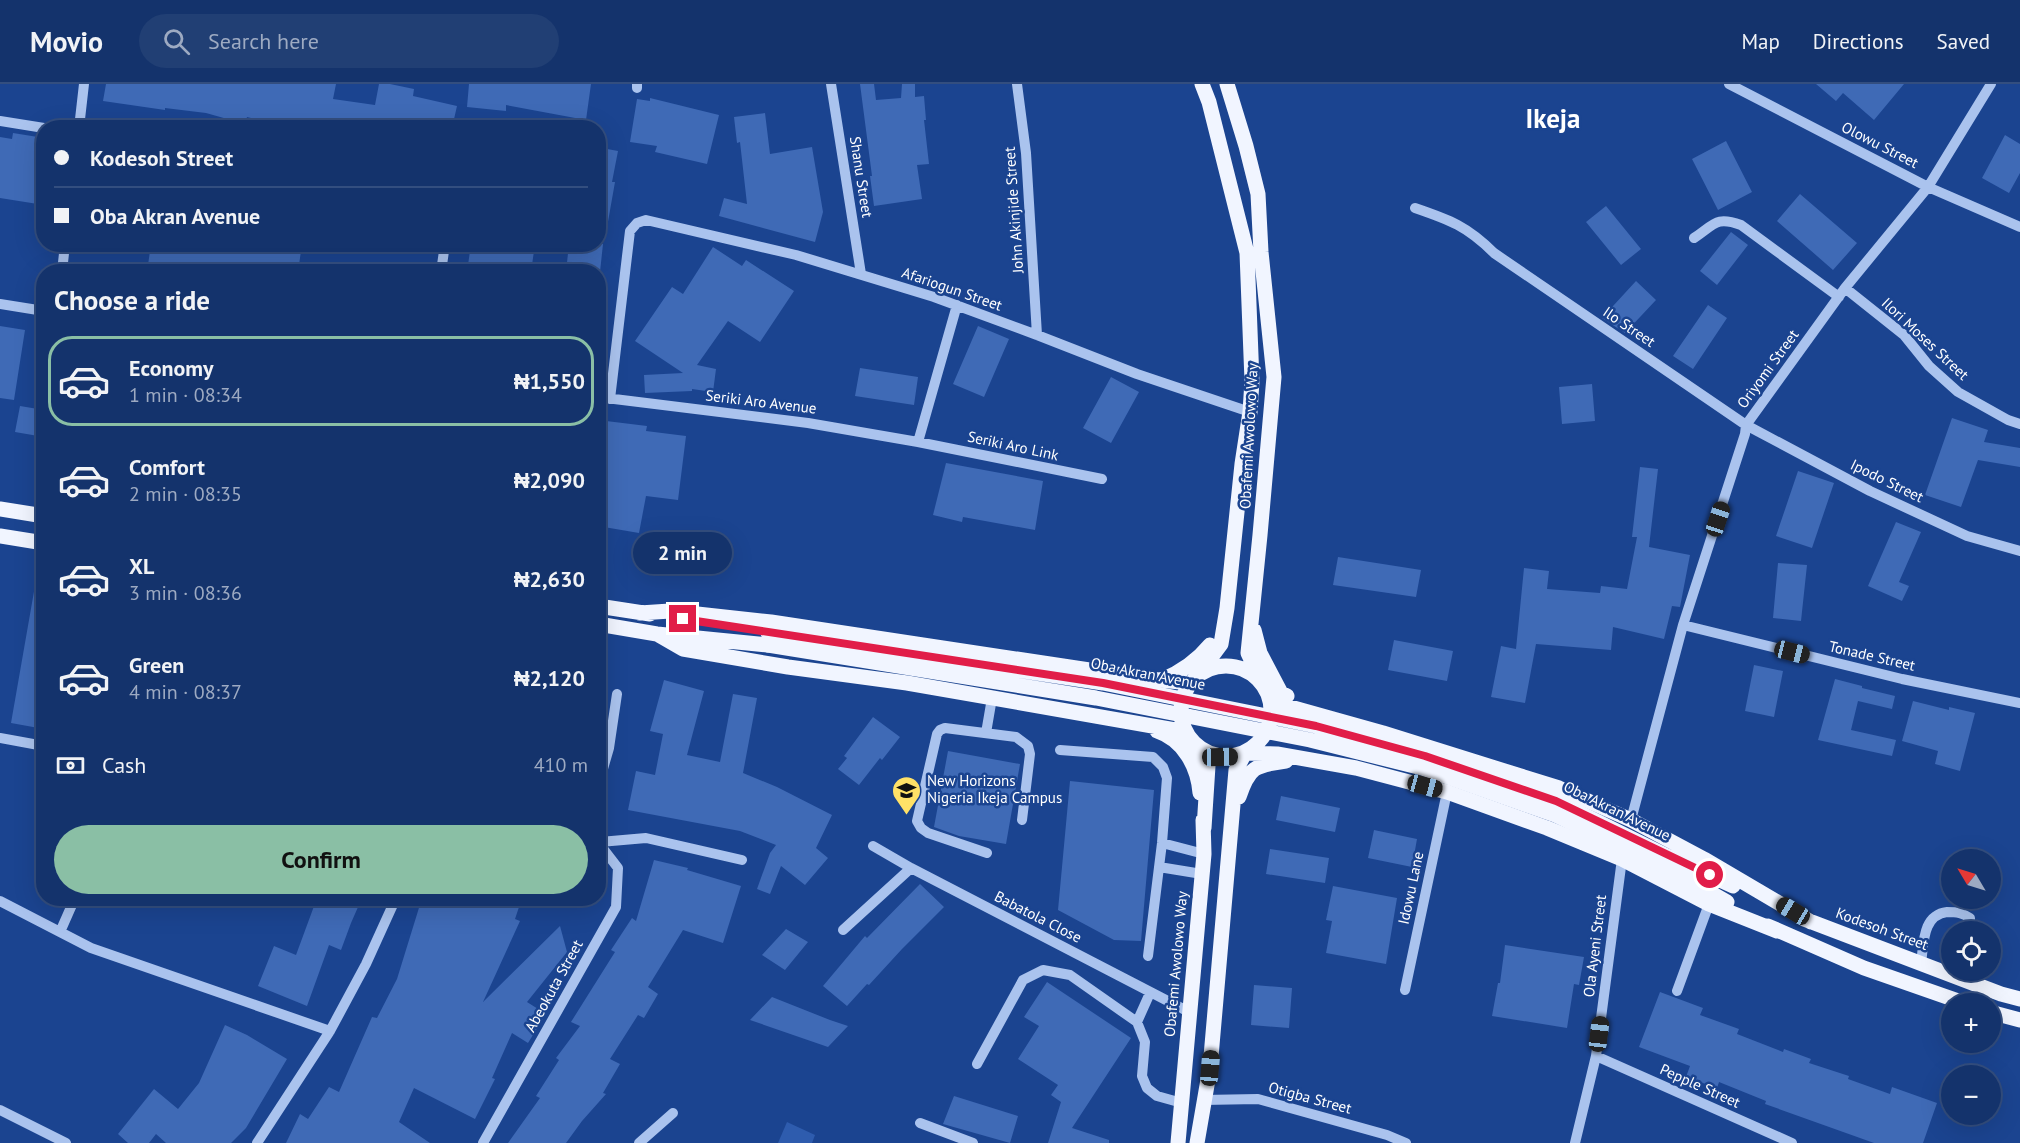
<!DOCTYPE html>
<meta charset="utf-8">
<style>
body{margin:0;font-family:"PT Sans",sans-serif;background:#213f74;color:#f1f3f6;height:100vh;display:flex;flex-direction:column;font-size:22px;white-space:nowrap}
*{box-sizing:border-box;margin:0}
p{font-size:20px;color:#9daac2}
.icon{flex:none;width:33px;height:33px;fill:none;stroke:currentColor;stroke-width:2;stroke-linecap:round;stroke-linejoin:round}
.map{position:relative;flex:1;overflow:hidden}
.panel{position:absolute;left:36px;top:180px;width:570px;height:642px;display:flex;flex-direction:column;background:#14336c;border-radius:24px;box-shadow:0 6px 24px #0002,0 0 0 2px #334e7f}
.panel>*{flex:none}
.top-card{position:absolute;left:36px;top:36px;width:570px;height:132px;border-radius:24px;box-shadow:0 6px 24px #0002,0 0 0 2px #334e7f;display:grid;align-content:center;height:132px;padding:0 18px;background:#14336c}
.needle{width:39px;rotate:308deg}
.fabs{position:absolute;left:1941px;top:765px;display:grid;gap:12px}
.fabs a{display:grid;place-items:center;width:60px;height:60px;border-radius:50%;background:#14336c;box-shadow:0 6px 24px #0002,0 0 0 2px #334e7f;font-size:30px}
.end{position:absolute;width:27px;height:27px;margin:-14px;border:8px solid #e11d48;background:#fff;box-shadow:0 0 0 3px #fff}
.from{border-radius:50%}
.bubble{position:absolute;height:42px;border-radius:21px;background:#14336c;box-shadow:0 6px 24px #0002,0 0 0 2px #334e7f;font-size:20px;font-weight:800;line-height:42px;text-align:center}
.car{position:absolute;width:18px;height:36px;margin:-18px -9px;border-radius:8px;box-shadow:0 0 4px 2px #0007;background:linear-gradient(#222 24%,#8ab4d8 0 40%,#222 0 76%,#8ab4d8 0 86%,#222 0)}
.top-card b{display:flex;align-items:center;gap:21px;height:57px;font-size:22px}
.top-card b+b{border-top:2px solid #334e7f}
.top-card i{width:15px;height:15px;background:#f1f3f6}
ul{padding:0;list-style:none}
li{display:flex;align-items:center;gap:18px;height:90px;margin:0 12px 9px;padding:0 6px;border:3px solid transparent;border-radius:24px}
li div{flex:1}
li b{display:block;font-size:22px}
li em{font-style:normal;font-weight:800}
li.active{border-color:#8abfa5}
li>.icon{width:54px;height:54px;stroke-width:1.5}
h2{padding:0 18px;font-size:27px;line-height:72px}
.pay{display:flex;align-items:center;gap:15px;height:66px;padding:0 18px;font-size:22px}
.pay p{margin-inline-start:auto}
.action{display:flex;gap:12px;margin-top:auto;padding:12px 18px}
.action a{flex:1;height:69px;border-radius:36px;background:#8abfa5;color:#111;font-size:24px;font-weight:800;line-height:69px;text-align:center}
header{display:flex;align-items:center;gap:36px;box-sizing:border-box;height:84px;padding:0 30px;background:#14336c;border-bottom:2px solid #334e7f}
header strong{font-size:28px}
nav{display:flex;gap:33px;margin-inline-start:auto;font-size:21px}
.search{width:420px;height:54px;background:#213f74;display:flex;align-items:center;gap:15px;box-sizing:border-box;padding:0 21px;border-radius:33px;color:#9daac2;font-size:22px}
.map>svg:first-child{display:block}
.green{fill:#2e5cae}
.building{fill:#3f6ab6}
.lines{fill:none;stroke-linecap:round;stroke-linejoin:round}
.minor{stroke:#aac3ee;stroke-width:10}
.major{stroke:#f1f5ff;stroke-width:15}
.major-bridge{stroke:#f1f5ff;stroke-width:15}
.route{stroke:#e11d48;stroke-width:8}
.labels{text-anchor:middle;stroke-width:5;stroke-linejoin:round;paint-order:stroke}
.street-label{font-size:15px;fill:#fff;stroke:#1b4490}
.poi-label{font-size:15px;fill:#fff;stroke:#1b4490;text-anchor:start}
.town-label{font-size:27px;font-weight:bold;fill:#fff;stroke:#1b4490}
</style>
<header>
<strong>Movio</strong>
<div class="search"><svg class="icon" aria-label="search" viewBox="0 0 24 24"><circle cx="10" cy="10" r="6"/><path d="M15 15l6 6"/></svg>Search here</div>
<nav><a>Map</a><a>Directions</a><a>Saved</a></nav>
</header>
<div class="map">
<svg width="2020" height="1059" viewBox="0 0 2020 1059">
<rect width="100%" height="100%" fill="#1b4490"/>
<path class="green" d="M787,1038L815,1051L812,1059H778Z"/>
<path class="building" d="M106,0H336L333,15L375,21L379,0H390L414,5L413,12L457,22L452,44H289L247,33L245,40L206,29L165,24V26L103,17Z
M469,0H591L586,36L506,21V27L467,23Z
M860,0H874L876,16L901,14L902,0H915V13L924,12L926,36H924L929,80L917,81L922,115L874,122L870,92H872Z
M1816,0H1904L1874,36L1843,9L1836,17Z
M650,14L719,31L707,80L655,68L657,62L630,58L637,15L650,17Z
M765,29L770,70L812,63L823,128L815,158L719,132L724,114L747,120L740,58L737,59L734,33Z
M13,49L44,54V121L0,114V53L12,55Z
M2005,51L2020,60V89L2009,109L1982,94Z
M1726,57L1752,108L1718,126L1692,75Z
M602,64L618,67L612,98H615L606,149H598V80Z
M1800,110L1857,159L1833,186L1777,137Z
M1606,122L1641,165L1621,181L1586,138Z
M1731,148L1748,161L1717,201L1700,187Z
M151,160H234L275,166V160H302L298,188H147Z
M471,160H535L531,188H467Z
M569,160H603L600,188H566Z
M713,163L742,182L746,176L794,207L760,258L728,237L697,281L716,285L713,308L692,305V307L645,309L644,291L683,289L635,257L672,203L683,210Z
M1636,197L1656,216L1625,249L1602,234Z
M1708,221L1727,234L1693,285L1673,272Z
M0,242L25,246L14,316L0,314Z
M978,242L1009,255L984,313L953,300Z
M860,284L918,293L914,321L855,312Z
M1111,293L1139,308L1111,359L1083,344Z
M1592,300L1595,337L1562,340L1559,303Z
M20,322L44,326V353L15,348Z
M1952,334L1988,346L1984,358L2020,364V383L1978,376L1961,423L1925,411Z
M598,336L647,342L646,347L686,352L678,416L646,412L639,449L598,442L605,395L598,394Z
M946,379L1043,397L1035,446L963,433L962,438L933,431Z
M1640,383L1658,385L1649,463L1690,471L1680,523L1672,522L1664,555L1613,543L1611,566L1536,560L1525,619L1491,613L1501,562L1516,565L1524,484L1549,487L1547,505L1600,509L1601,502L1627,505L1637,453H1632Z
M1798,387L1834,399L1812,464L1776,452Z
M1896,438L1921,448L1899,498L1909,502L1902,517L1868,502Z
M1338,473L1421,486L1416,513L1333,501Z
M1778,479L1807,481L1801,537L1773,534Z
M36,496L44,497V645L11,639Z
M1394,556L1453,567L1447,597L1388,586Z
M1754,581L1783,587L1774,633L1745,627Z
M1835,595L1862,602V604L1895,612L1892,625L1858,617L1851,646L1896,656L1892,672L1818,656Z
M664,596L704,607L687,671L720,678L733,610L757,614L743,689L777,703L832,731L816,764L828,774L805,801L781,782L770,810L757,805L770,769L776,761L740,747L628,726L636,687L655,691L663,650L650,647Z
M1913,617L1949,626V623L1975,629L1960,687L1935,680L1938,667L1902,657Z
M873,633L900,653L882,676L880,674L859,701L838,685L847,674L844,672Z
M948,667L1020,680L1006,760L959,752L934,743Z
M1070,697L1154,706L1141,857L1114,856L1058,826Z
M1281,712L1340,724L1335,748L1276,736Z
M1374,746L1417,755L1412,783L1368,774Z
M1270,765L1329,774L1325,799L1266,790Z
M654,776L688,784L687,786L741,802L723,859L683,846L648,903L658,910L644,934L638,931L610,975L620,980L603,1009L606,1010L582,1037L566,1059H508L540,1014L536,1012L559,976L556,974L580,942L571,938L615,868L611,866L632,834L636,837Z
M920,800L944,823L902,865L869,901L867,900L847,922L823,902L865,852L867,854Z
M1333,802L1397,814L1386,880L1326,869L1332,837L1326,836Z
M317,814H362L351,839L341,866L329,861L307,922L258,902L274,862L296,871Z
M422,814H522L515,835L520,837L483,918L560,842L567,868L527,918L546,930L528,959L512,949L492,994L495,995L475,1035L414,1004L399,1038L430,1059H286L300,1030L308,1035L329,1003L339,1008L372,933L377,934L397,895Z
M786,845L808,858L785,886L762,871Z
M1505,861L1584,873L1579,901L1574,900L1567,944L1492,932L1498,899H1500Z
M1047,898L1131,954L1072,1044L1109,1056V1059H1048L1061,1018L1051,1011L1058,1001L1018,975L1039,942L1024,933Z
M1254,901L1292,904L1289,944L1251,941Z
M1660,908L1703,924L1700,931L1739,945L1737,950L1783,968L1784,965L1811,975L1809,979L1849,992L1848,995L1890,1010L1892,1003L1937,1019L1923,1059H1874L1765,1020L1766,1017L1719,998L1717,1004L1686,993L1690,982L1639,963Z
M772,913L830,936L848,942L828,963L750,936Z
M225,941L247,951L287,975L246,1044L231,1059H166L156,1050L149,1059H128L118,1050L154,1005L178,1025L199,999Z
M954,1012L1018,1032L1010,1059L943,1040Z"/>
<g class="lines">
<path class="minor" d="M637,0V4
M831,0L861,190
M1017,0L1026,69L1037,251
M1729,0L1928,103L2020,143
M0,37L44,44
M79,44L84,0
M1415,124C1450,136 1467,142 1494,169L1746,341L1870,407L1967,452L2020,467
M1694,154C1715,140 1716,132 1741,141L1839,213
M62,188L65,160
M441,188L445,160
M1845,204L1904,251L1929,282L1958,308L2008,336L2020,340
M0,220L44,227
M598,313L808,339L918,358L1102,395
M610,315L630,147L637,139L646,136L796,171L934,213L1037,251L1137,290L1250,328
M918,358L957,221
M1683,541L1902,595L2020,619
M986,649L992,614
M0,654L44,662
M1060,666L1153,673L1163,683L1167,694L1162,759L1148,872
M598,702L609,664L617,610
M1631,736L1683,541L1745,350L1746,341L1845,204L1928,103L1991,0
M600,758L646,754L742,776
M1162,759L1204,770
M873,762L911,784L1191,929
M987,769L928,749L921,744L917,737L937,650L940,646L945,644L1016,653L1028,662L1030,670L1022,736
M1159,783L1202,790
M0,817L91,864L330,947
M843,846L911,784
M60,848L75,814
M1921,879C1924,860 1922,831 1947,828C1957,828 1963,829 1970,834V848
M1405,906L1447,708
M1677,907L1709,820
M1137,938L1150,909
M1596,972L1792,1059
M977,980L1023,896L1043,886L1070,891L1137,938L1145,958L1142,992L1147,1004L1157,1012L1182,1019
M1203,1016L1258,1015L1387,1051L1406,1059
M0,1026L66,1059
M920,1039L973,1059
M257,1059L330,947L366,880L396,814
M483,1059L616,823L618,784L598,758
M639,1059L673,1029
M1575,1059L1596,972L1622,775"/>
<path class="major" d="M1227,0L1246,62L1258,110L1261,168L1274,293L1260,451L1248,569L1262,599L1283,621L1383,649L1559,704L1631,736L1704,775L1811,838
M0,425L44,432
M0,452L44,459
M598,522L650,530
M640,529L670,527L771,538L1149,595L1191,599
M598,540L657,550L768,561
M1254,546L1260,569L1281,609L1287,612
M657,550L683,565L788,583L907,599L1181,647L1188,653L1208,682L1204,744
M1181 627a45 45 0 1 1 90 0a45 45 0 1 1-90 0Z
M1198,591L1221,560L1227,524L1242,380L1250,328L1252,297L1247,169L1209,18L1202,0
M1162,596C1181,588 1197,577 1210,561
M1157,647C1184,656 1198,683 1200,709
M1239,713C1249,683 1255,681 1286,677
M1669,773L1733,802
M1664,782L1727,818
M1804,835L2001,910L2020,915
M1768,842L1864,884L1967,920
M1990,928L2020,936
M1178,1059L1204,770L1203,736
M1197,1059L1210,984L1236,686L1245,669L1277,670L1356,684L1447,708L1547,744L1622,775L1709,820L1777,847"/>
<path class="major-bridge" d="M768,549L1103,599L1316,642L1425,672L1556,717L1669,773
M768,561L1096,614L1310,656L1422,684L1555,731L1664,782"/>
</g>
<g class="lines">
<path class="route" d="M683,535L1103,599L1316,642L1425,672L1556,717L1710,791"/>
</g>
<defs>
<symbol id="school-pin" viewBox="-11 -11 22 30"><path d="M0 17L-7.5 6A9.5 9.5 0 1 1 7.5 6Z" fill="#ffe167" stroke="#1b4490"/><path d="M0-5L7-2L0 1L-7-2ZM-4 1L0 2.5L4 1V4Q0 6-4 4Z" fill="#111"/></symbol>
</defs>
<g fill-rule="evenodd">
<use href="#school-pin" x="890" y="690" width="33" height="45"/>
</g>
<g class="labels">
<g class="street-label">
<text transform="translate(1880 61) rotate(27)" y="5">Olowu Street</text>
<text transform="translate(861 93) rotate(81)" y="5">Shanu Street</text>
<text transform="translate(1014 126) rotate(-94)" y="5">John Akinjide Street</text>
<text transform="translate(952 205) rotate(19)" y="5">Afariogun Street</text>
<text transform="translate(1629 243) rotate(34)" y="5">Ilo Street</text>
<text transform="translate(1925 255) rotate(43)" y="5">Ilori Moses Street</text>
<text transform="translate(1768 285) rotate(-54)" y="5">Oriyomi Street</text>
<text transform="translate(761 318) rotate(7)" y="5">Seriki Aro Avenue</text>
<text transform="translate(1249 352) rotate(-87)" y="5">Obafemi Awolowo Way</text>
<text transform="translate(1013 362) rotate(12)" y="5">Seriki Aro Link</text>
<text transform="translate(1887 397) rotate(26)" y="5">Ipodo Street</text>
<text transform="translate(1872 572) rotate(13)" y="5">Tonade Street</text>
<text transform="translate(1148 590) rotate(11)" y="5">Oba Akran Avenue</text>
<text transform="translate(1617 727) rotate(26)" y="5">Oba Akran Avenue</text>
<text transform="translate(1411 804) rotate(-78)" y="5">Idowu Lane</text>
<text transform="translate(1038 833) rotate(27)" y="5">Babatola Close</text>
<text transform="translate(1882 845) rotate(20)" y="5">Kodesoh Street</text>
<text transform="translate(1595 862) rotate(-83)" y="5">Ola Ayeni Street</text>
<text transform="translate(1176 880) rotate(-85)" y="5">Obafemi Awolowo Way</text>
<text transform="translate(554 902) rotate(-61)" y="5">Abeokuta Street</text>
<text transform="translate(1700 1002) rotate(24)" y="5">Pepple Street</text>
<text transform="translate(1310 1014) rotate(15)" y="5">Otigba Street</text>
</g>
<g class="poi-label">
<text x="927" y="702">New Horizons<tspan x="927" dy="17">Nigeria Ikeja Campus</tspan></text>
</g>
<g class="town-label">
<text x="1553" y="44">Ikeja</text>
</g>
</g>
</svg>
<div class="fabs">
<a><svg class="needle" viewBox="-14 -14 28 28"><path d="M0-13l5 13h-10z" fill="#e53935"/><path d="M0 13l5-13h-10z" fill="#9daac2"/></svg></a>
<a><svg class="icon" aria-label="locate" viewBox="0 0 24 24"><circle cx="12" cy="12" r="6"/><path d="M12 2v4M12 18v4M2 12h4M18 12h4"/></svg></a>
<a>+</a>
<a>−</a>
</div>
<i class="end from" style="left:1710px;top:791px"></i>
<i class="end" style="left:683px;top:535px"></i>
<div class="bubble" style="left:633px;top:448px;width:99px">2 min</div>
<i class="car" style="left:1718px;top:435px;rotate:18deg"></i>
<i class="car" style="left:1792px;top:568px;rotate:104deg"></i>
<i class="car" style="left:1220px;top:673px;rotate:89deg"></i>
<i class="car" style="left:1425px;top:702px;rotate:105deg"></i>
<i class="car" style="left:1793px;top:827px;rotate:301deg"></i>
<i class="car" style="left:1599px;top:950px;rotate:7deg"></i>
<i class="car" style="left:1210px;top:984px;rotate:5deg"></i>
<div class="top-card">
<b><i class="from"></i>Kodesoh Street</b>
<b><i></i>Oba Akran Avenue</b>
</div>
<section class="panel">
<h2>Choose a ride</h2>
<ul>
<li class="active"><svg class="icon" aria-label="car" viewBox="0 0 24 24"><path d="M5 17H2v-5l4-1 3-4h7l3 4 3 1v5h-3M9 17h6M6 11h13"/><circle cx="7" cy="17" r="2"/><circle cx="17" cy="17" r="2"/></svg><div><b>Economy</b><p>1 min · 08:34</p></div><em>₦1,550</em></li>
<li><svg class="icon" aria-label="car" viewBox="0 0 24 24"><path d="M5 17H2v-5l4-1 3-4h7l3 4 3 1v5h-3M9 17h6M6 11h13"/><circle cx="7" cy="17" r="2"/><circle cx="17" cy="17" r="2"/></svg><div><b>Comfort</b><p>2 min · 08:35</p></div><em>₦2,090</em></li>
<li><svg class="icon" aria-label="car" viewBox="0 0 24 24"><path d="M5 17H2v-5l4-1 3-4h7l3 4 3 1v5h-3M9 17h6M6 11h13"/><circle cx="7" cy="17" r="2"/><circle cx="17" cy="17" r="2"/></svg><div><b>XL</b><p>3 min · 08:36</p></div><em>₦2,630</em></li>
<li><svg class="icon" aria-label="car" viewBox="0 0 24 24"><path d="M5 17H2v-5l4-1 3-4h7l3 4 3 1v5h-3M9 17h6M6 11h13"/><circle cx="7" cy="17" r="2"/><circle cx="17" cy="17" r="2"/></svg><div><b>Green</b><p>4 min · 08:37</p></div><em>₦2,120</em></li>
</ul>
<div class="pay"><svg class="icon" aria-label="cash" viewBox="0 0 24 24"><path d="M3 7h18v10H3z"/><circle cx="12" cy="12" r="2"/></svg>Cash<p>410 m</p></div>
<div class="action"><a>Confirm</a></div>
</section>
</div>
